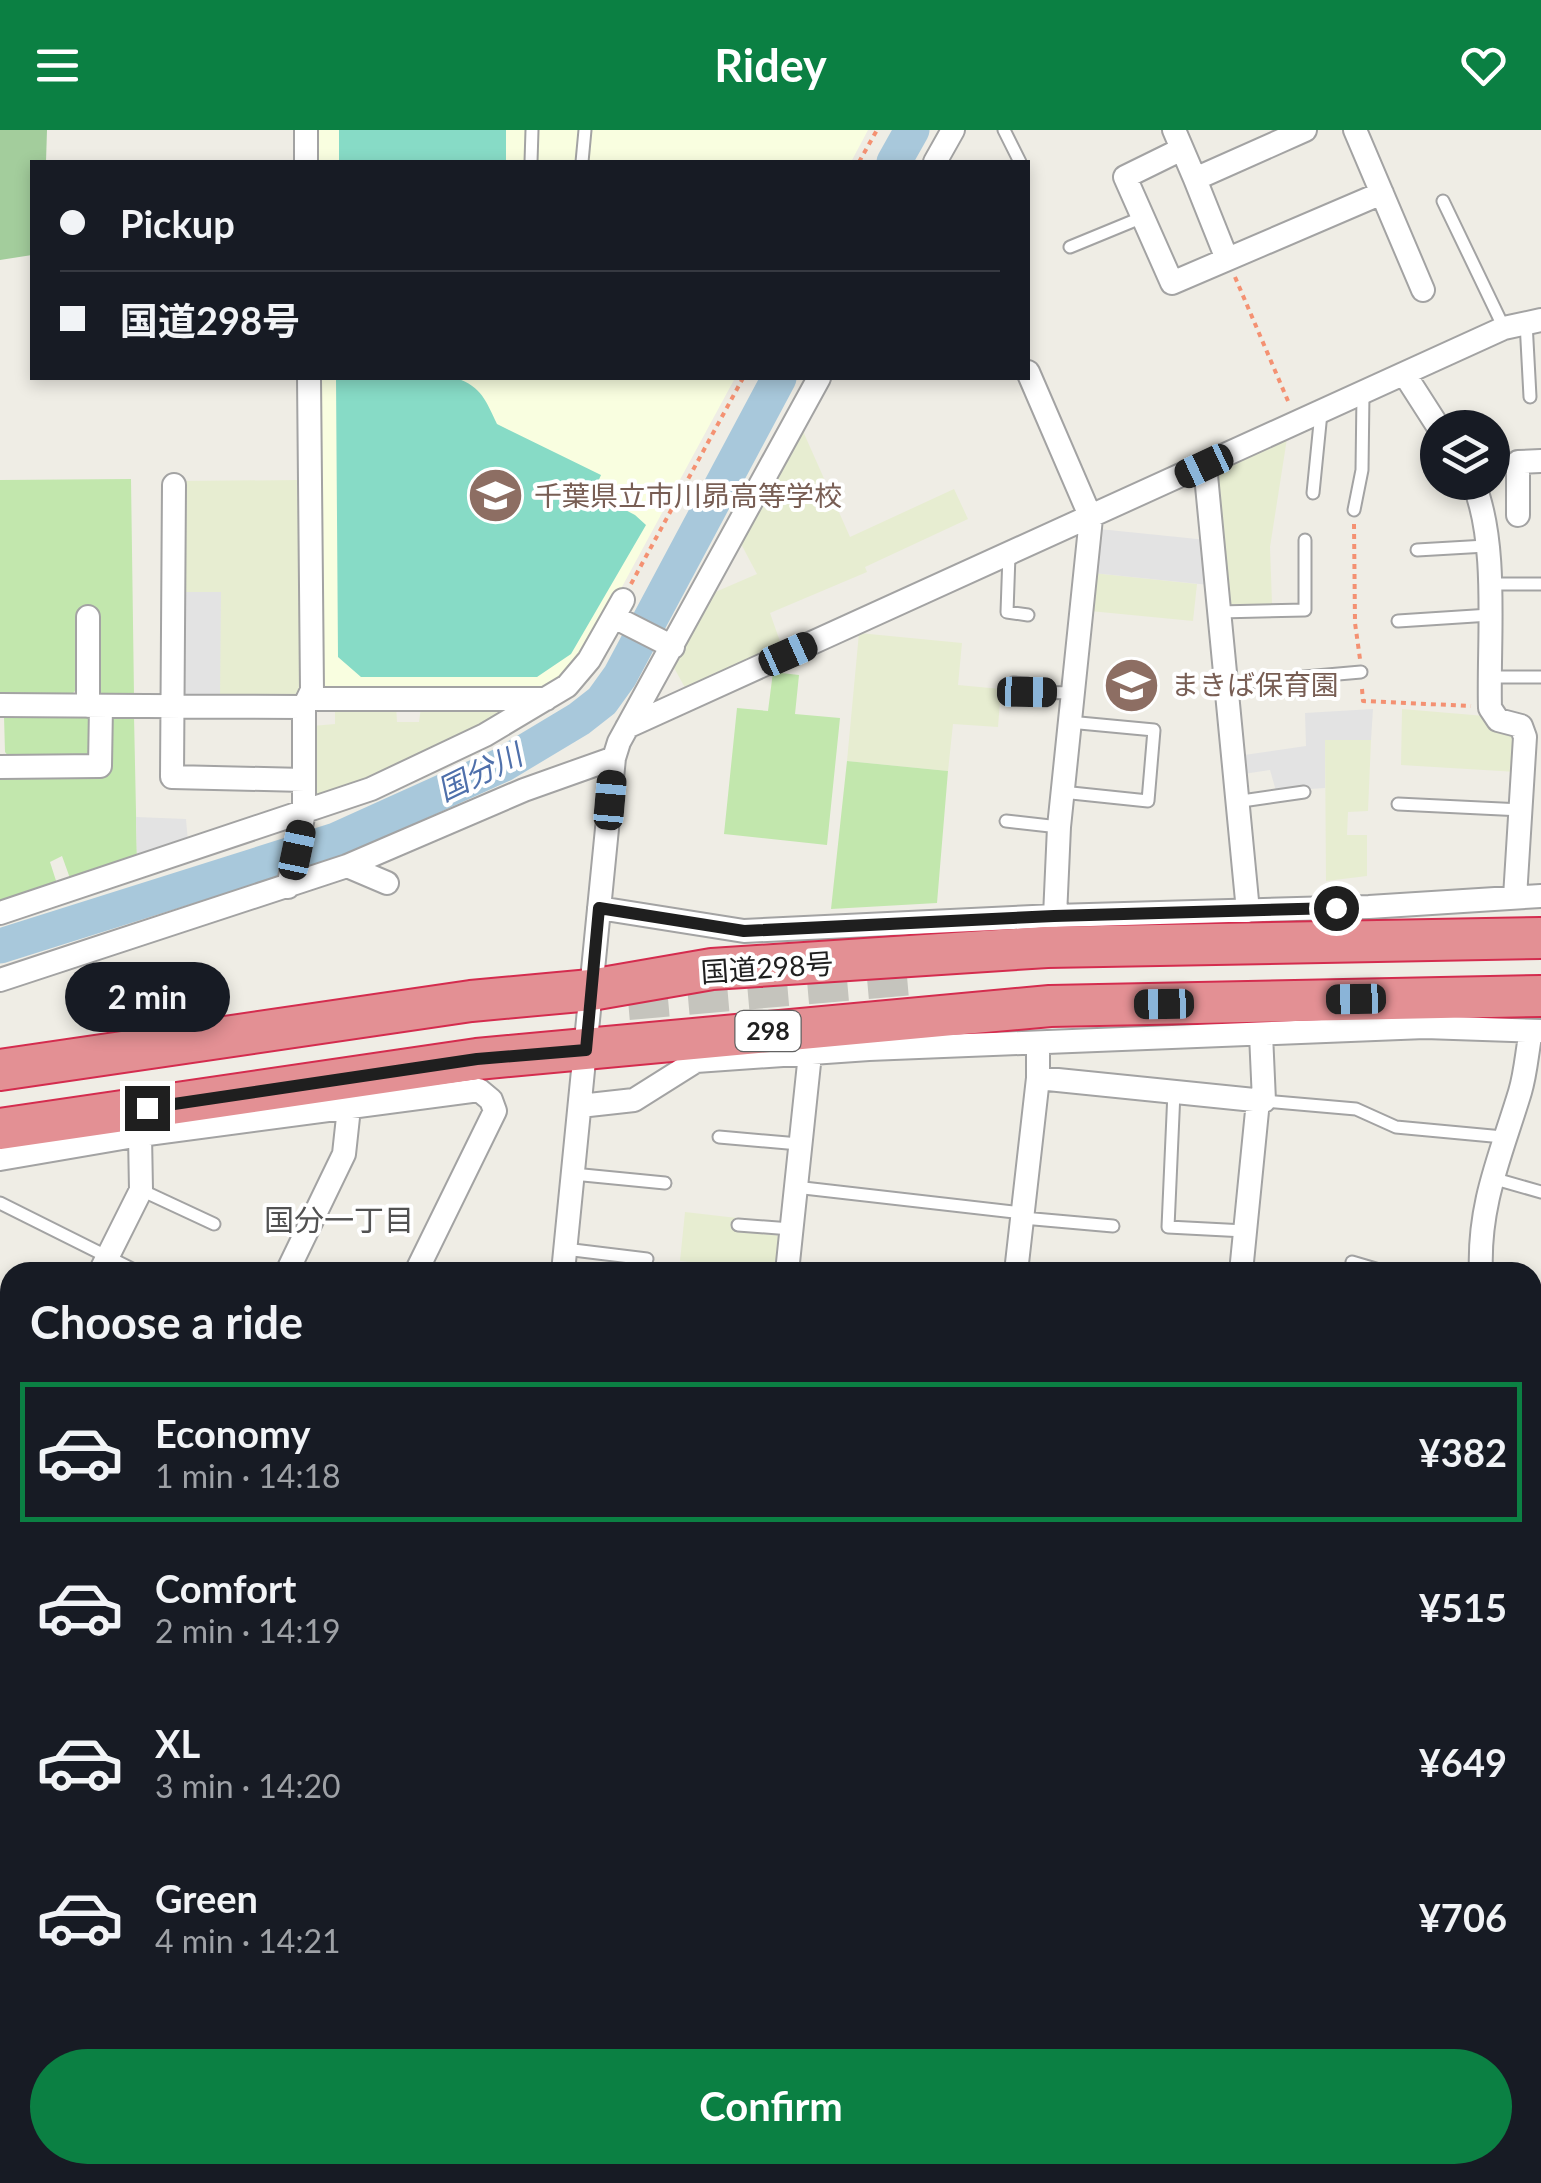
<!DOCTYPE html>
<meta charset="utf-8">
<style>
body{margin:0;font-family:Lato,"Noto Sans JP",sans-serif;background:#242831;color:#f1f3f6;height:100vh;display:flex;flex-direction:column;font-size:38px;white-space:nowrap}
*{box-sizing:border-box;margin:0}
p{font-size:32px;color:#9ea1a6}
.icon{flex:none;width:55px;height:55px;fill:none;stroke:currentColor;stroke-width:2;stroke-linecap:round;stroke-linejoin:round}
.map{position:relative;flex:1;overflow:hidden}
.sheet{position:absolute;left:0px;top:1132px;width:1542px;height:922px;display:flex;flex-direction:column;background:#171b24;border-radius:30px 30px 0 0;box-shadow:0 5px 15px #0003}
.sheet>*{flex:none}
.banner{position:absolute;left:30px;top:30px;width:1000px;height:220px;border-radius:0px;box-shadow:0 5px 15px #0003;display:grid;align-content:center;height:220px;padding:0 30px;background:#171b24}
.fabs{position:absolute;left:1420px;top:280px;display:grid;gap:20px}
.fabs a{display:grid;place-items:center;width:90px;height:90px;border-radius:50%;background:#171b24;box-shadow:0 5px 15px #0003;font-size:50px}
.end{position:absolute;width:45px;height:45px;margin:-22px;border:12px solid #1f1f1f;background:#fff;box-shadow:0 0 0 5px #fff}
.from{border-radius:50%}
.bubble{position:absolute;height:70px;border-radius:35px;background:#171b24;box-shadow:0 5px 15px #0003;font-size:32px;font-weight:700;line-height:70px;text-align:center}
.car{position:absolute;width:30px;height:60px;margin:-30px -15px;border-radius:12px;box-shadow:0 0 8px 2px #0007;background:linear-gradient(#222 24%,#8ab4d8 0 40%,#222 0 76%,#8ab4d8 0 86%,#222 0)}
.banner b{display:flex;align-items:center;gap:35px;height:95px;font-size:38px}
.banner b+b{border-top:2px solid #363941}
.banner i{width:25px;height:25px;background:#f1f3f6}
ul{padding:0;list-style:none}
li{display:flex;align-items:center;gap:30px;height:140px;margin:0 20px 15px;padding:0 10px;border:5px solid transparent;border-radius:0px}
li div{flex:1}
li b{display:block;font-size:38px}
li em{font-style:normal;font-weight:700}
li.active{border-color:#0b8043}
li>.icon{width:90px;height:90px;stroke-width:1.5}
h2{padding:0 30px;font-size:45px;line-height:120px}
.action{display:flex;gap:20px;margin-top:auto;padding:20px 30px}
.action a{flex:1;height:115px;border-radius:60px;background:#0b8043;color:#fff;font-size:40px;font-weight:700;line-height:115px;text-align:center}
header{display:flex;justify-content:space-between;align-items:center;height:130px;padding:0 30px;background:#0b8043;color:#fff;font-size:45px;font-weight:700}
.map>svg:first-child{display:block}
.education{fill:#f9fee0}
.farmland{fill:#e7edd1}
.grass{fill:#c2e7ad}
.forest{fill:#a3cd9c}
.pitch{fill:#87dbc6}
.parking{fill:#e3e3e3}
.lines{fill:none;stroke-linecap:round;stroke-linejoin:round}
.river{stroke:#a8c8db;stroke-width:35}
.highway-tunnel{stroke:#c5c4bd;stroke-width:40;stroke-dasharray:40 20;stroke-linecap:butt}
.lane-casing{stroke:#a3a3a3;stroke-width:15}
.street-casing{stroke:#a3a3a3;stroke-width:26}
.secondary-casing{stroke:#587209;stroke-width:36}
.highway-casing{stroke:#d42c4e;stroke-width:44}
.path{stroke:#f49172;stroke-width:4;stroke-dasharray:5 5;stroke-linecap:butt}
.lane{stroke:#fff;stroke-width:11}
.street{stroke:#fff;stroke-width:22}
.secondary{stroke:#ebf7bc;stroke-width:32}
.highway{stroke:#e39094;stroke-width:40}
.route{stroke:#1f1f1f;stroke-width:12}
.labels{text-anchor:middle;stroke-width:8;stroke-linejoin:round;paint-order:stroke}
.shield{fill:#fff;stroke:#626262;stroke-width:2.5}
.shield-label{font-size:25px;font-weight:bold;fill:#1f1f1f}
.education-label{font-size:28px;fill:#785e54;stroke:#fff;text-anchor:start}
.street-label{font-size:28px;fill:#1f1f1f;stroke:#fff}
.water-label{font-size:30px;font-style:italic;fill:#4f70ab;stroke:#fff}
.neighbourhood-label{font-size:30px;fill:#525252;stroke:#fff}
</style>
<header><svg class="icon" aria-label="menu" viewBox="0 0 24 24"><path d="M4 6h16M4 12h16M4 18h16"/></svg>Ridey<svg class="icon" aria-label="heart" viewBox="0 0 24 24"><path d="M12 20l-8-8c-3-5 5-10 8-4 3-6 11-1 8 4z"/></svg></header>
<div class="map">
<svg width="1541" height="2053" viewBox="0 0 1541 2053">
<rect width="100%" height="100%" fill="#efede5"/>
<path class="education" d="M317,0H868L851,32H317Z
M318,248H735L584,527L551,562L320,563Z"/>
<path class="farmland" d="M802,299L850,407L954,359L968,389L865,437L867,442L770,483L783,520L688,563L673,536L713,463L757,444L740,412Z
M1288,302L1270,417L1272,474L1224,475L1212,340Z
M301,350L304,559L299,568L220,570L179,462V351Z
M1093,443L1197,454L1193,491L1090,481Z
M859,503L962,513L958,555L1001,559L998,597L953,594L948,641L847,631Z
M524,574L481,599L317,672L312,664V596L335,594V576L396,575L397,592H419L421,577Z
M1402,579L1485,586L1516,602L1517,642L1401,635Z
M1325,609L1371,610L1368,681L1348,682L1347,705H1367V746L1326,751Z
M685,1082L737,1088L736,1101L782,1106L781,1141L680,1131Z"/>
<path class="grass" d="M131,349L134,565L104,566L97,558L80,556L70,566H0V350Z
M773,542L799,545L795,584L840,588L827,715L724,704L737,578L768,581Z
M82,582L91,590L92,623L86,630L11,629L5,622L4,586Z
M113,586H134L137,730L71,751L62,726L50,732L58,757L0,773V645H107L108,591Z
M847,631L948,641L937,773L831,779Z"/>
<path class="forest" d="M0,0H47L46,32H32V125L0,130Z"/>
<path class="pitch" d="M339,0H506V32H339Z
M336,248H456C482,257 486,271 497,294L601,345L593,363L635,385L646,395L571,524L537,547H361L338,527Z"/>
<path class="parking" d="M1099,399L1207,410L1209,455L1093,443Z
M179,462H221L220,570H178Z
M1373,579L1371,610H1325V658L1276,661L1270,640L1237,645V626L1306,616L1305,583Z
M136,687L186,689L188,712L137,730Z"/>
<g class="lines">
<path class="river" d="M894,32L912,0
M0,816L336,710L504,634L579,589L602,571L620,546L779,248"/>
<path class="highway-tunnel" d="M628,870L924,844"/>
<defs>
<path id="lane" d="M1004,0L1020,32
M531,32L532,0
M582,32L585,0
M1443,71L1504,198
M1070,117L1143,87
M1526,192L1530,267
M1313,363L1321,283
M1354,380L1362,340L1363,264
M1417,420L1486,416
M1009,425L1007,482L1028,485
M1489,454H1541
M1219,482L1305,480V410
M1398,491L1490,485
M1490,547H1541
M1013,553L1028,554L1027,562L1073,563
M1224,554L1361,542
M1062,662L1148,671L1154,600L1069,592
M1235,672L1304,662
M1398,674L1522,680
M1006,691L1059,697
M1174,962L1168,1097L1245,1101
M1264,971L1356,979L1396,997L1503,1007
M719,1007L799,1014
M573,1044L665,1053
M1492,1048L1541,1062
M795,1057L1023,1083
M141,1060L214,1094
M0,1073L138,1142
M1023,1088L1113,1096
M738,1095L791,1099
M565,1119L647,1129
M1352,1132L1386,1142
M0,1166L10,1171
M0,1262L10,1267
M1532,1403L1541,1398
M0,1451L10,1456
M1532,1489L1541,1494
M1532,1564L1541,1568
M1532,1822L1541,1824
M1532,1923H1541
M519,2045L537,2053
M1316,2045L1330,2053
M759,2051L763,2045
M858,2053L862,2045
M973,2053L976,2045
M1246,2053L1250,2045
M1339,2053L1344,2045"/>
<path id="street" d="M306,0V32
M1174,0L1195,49L1305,0
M1355,0L1423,160
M1182,19L1125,47L1172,153L1382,63
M935,32L953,0
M1195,49L1227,129
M1028,242L1091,388L1059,697L1055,786
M1405,245L1439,298
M1205,335L1248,781
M1473,352C1499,413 1488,511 1490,578L1498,590L1521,596L1525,607L1515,767
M174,355L172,647L304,650
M1518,385V332L1541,331
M614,487L673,517
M310,569H546
M0,575L304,577
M88,576V487
M627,597L1504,198L1541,190
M0,637L100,636L101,576
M347,736L387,753
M288,757L304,683V577L312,560L309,248
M599,778L744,801L1055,786L1369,777L1541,766
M0,783L371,659L485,605L567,556L589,530L623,470
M0,850L347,736L524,660L614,628
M1038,948L1264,971L1261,904
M580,976L634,970L696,931L869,919L1425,897L1541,901
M0,1029L140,1005L479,960L491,970L495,981L416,1142
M100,1142L141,1060L140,1005
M287,1142L344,1024L349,978
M563,1142L614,628L619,612L819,248
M787,1142L810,924
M1016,1142L1038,948V913
M1241,1142L1258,971
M1481,1142C1478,1074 1501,1025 1520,962C1526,942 1527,921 1531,901
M0,1344L10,1324
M0,1793L6,1791L10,1683
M379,2045L387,2048L388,2045
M0,2053L10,2031
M195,2053L198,2045
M312,2053L315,2045
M571,2053L578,2045"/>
<path id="secondary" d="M0,1556H10
M1532,1689L1541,1691"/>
<path id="highway" d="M0,940L471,871L591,860L712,839L1047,817L1541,808
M0,999L477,929L1050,876L1541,866"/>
</defs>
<use href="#lane" class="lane-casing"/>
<use href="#street" class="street-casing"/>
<use href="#secondary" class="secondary-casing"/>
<use href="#highway" class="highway-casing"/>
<path class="path" d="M859,32L877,0
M1235,147L1288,271
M1354,394L1355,493L1360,529
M631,454L743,248
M1362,559L1363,571L1471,576
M1102,2053L1107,2045"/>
<use href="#lane" class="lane"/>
<use href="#street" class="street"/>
<use href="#secondary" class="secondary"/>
<use href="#highway" class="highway"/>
</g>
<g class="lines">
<path class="route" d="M147,978L477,929L586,920L599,778L744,801L1054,786L1336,778"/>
</g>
<defs>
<symbol id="school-disc" viewBox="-11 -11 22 22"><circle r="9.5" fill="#8d6e63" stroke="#fff"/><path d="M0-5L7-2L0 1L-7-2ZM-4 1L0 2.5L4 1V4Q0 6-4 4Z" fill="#fff"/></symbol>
</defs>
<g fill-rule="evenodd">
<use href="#school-disc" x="464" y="334" width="63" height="63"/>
<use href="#school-disc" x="1100" y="524" width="63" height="63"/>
</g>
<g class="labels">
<rect class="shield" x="735.5" y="881" width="65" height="40" rx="8"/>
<g class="shield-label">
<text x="768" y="910">298</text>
</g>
<g class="education-label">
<text x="534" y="376">千葉県立市川昴高等学校</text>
<text x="1171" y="565">まきば保育園</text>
</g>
<g class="street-label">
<text transform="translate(767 838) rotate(-4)" y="10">国道298号</text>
</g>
<g class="water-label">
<text transform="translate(480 643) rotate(-26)" y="10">国分川</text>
</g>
<g class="neighbourhood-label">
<text x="339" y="1101">国分一丁目</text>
</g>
</g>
</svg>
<div class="fabs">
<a><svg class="icon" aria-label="layers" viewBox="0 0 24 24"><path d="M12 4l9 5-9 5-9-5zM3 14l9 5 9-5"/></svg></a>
</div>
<i class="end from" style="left:1336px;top:778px"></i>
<i class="end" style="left:147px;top:978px"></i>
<div class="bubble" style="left:65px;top:832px;width:165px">2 min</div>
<i class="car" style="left:1204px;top:336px;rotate:245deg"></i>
<i class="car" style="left:788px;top:524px;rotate:66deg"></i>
<i class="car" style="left:1027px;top:562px;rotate:91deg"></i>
<i class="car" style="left:610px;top:670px;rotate:5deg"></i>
<i class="car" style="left:297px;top:720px;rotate:12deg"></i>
<i class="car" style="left:1356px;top:869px;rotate:269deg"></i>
<i class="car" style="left:1164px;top:874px;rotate:269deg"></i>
<div class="banner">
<b><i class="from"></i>Pickup</b>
<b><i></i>国道298号</b>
</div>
<section class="sheet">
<h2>Choose a ride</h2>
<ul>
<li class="active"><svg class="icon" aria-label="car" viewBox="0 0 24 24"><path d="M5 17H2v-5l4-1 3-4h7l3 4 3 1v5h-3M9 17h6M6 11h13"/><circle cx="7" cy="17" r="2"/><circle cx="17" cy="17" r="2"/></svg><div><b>Economy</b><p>1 min · 14:18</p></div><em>¥382</em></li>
<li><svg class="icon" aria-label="car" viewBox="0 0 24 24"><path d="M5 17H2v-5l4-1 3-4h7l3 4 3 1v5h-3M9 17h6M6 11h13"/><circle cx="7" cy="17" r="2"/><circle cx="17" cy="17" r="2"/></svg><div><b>Comfort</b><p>2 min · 14:19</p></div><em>¥515</em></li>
<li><svg class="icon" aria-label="car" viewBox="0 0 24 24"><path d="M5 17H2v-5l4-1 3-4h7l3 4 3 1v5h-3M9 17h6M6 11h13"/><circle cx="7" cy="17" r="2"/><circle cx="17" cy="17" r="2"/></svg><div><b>XL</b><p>3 min · 14:20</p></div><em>¥649</em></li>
<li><svg class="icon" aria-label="car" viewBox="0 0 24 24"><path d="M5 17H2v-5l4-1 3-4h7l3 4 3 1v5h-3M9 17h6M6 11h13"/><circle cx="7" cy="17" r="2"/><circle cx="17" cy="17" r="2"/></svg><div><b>Green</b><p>4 min · 14:21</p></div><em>¥706</em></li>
</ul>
<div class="action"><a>Confirm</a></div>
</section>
</div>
